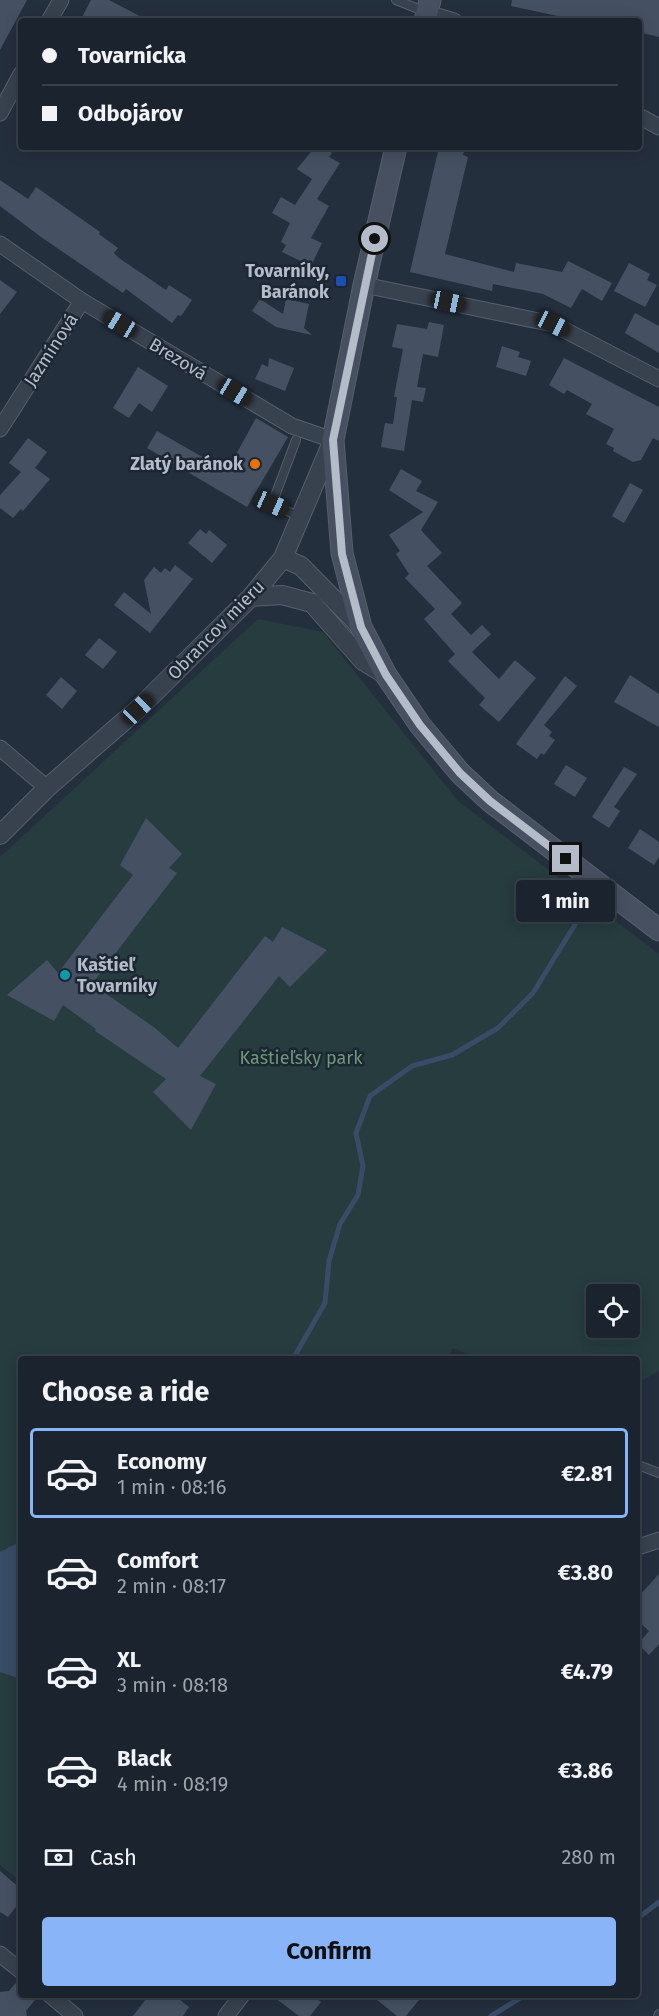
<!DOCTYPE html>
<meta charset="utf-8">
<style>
body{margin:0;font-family:"Fira Sans",sans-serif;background:#242b36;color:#f1f3f6;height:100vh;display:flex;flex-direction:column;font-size:22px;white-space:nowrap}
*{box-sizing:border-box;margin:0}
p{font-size:20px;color:#a0a4aa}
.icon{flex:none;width:33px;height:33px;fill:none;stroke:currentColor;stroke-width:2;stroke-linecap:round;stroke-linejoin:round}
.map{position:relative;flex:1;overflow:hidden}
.panel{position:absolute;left:18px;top:1356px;width:622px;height:642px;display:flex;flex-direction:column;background:#1b232e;border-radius:6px;box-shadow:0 3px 15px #0003,0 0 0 2px #39404a}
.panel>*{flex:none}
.top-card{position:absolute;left:18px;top:18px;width:624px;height:132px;border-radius:6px;box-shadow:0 3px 15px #0003,0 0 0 2px #39404a;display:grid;align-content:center;height:132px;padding:0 24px;background:#1b232e}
.fabs{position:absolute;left:586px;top:1284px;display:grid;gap:12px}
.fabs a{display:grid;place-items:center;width:54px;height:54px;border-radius:6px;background:#1b232e;box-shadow:0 3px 15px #0003,0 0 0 2px #39404a;font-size:30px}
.end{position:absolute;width:27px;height:27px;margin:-14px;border:8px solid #b4bcc9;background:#111;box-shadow:0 0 0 3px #111}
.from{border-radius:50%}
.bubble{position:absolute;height:42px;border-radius:6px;background:#1b232e;box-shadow:0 3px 15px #0003,0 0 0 2px #39404a;font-size:20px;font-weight:700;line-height:42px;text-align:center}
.car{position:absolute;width:18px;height:36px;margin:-18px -9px;border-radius:8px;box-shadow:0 0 4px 2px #0007;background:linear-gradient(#222 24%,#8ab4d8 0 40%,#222 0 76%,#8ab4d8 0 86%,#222 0)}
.top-card b{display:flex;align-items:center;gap:21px;height:57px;font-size:22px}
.top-card b+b{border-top:2px solid #39404a}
.top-card i{width:15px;height:15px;background:#f1f3f6}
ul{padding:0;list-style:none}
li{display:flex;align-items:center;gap:18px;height:90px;margin:0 12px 9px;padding:0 12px;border:3px solid transparent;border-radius:6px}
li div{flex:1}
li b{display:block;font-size:22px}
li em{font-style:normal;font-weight:700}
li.active{border-color:#8ab4f8}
li>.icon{width:54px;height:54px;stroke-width:1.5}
h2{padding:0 24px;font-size:27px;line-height:72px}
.pay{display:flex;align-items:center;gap:15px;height:66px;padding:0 24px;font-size:22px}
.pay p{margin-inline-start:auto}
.primary-button{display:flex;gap:12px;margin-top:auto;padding:12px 24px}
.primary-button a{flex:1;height:69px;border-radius:6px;background:#8ab4f8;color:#111;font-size:24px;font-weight:700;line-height:69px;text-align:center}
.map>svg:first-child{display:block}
.green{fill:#263c3f;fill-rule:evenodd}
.water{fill:#394c67}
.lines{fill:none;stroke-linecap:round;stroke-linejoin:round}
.stream{stroke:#394c67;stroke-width:5}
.building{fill:#455162}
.service-casing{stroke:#565f6c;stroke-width:10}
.minor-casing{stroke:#565f6c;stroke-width:17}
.tertiary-casing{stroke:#565f6c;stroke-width:20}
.secondary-casing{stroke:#565f6c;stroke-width:23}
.service{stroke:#38414e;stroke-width:8}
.minor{stroke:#38414e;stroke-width:15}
.tertiary{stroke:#38414e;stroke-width:18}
.secondary{stroke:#465061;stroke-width:21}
.route{stroke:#b4bcc9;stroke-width:8}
.transit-dot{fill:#1a4fb4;stroke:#1d2633;stroke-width:2}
.food-dot{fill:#e8710a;stroke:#1d2633;stroke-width:2}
.culture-dot{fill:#0f9aa8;stroke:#1d2633;stroke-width:2}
.labels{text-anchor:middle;stroke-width:5;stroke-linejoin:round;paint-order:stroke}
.poi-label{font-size:18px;font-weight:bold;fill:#b4bcc9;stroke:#1d2633;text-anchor:end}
.street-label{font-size:18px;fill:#b4bcc9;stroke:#1d2633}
.park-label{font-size:18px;fill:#6b9a76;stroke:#1d2633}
</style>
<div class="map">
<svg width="659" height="2016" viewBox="0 0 659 2016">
<rect width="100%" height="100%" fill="#242f3e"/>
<path class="green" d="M258,619L323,632L458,801L659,954V1371L638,1383V1359H478L453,1348L448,1359H21V1882L0,1865V857ZM597,1294H630V1328H597Z"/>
<path class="water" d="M21,1541V1679L0,1672V1552Z"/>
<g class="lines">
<path class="stream" d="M293,1359L325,1303L329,1261L340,1224L358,1195L363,1166L356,1133L370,1096L412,1066L452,1055L498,1028L533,993L587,905
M638,1918L659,1902
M491,2016L525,1995"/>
</g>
<path class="building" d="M0,0H27L0,50Z
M91,0H109L149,21H80Z
M512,0H659V37L639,32V21H581L511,6Z
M315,147H323L332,153L329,157L340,163L317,199L329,206L311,238L322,243L311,266L282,252L286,245L281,242L290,223L272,213L281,197L295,205L312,179L297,169Z
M439,147H465L463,155L468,157L445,254L514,272L516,263L562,272L568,261L612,283L602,301L582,289L571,308L543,294L493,284L492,291L410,272Z
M0,180L28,199L36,187L100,232L99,234L118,248L114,253L119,258L166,290L169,285L192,300L181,316L178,315L172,323L126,289L123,293L41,237L0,206Z
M629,263L650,274L647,280L657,285L645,307L614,291Z
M0,280L17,292L0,314Z
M260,299L283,314L286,299L309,304L304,328L312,335L276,327L252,311Z
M635,313L659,326V353L625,333Z
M429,322L444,325L438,357L423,354L417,387L426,388L423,402L412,400L404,451L381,447L385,423L393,424L397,397H394L403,349L392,347L397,324L427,329Z
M502,346L520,352L518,357L531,361L526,376L496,367Z
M269,358L294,368L285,391L255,379L262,364L268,367Z
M564,358L659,407V441L653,438L641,460L633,462L613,451L614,448L606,444L614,429L586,414L592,404L567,390L564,394L549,385Z
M138,367L168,386L152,412L139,403L129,418L113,408Z
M256,418L288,437L247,507L147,448L157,431L227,471Z
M28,438L47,452L35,468L50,479L23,511L21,509L13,518L0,508V495L21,472L9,463Z
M401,469L422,481L416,491L438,502L421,530L442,553L427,566L462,603L451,614L471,635L482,625L491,634L472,652L499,679L515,660L536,678L499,722L479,705L485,698L448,661L455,654L424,619L435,609L405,578L409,574L396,554L400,551L389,535L423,512L389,490Z
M630,483L643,490L624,523L612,516Z
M200,529L206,534L209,530L227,545L212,563L188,543Z
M175,565L193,579L150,633L114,605L124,592L151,614L144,580L154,567L161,573L165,568L170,572Z
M99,638L117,652L103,669L85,655Z
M630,675L659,694V727L614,702Z
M565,676L577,686L544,725L552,732L549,736L555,740L544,755L541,753L537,759L516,744Z
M61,677L77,691L62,709L46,695Z
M566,765L587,778L575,797L554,784Z
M624,767L637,774L614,807L620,811L609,828L592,817Z
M146,818L182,854L169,868L177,873L92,984L155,1028L178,1048L265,936L273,942L282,927L327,950L290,987L279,976L200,1076L216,1084L191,1130L153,1092L166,1079L95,1031L96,1029L63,1005L54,1021L7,995L47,960L58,973L133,875L120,865Z
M640,829L659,842V857L654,865L628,848Z
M659,1574V1644L649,1655L638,1644L649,1631L638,1621V1597Z
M0,1871L21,1889L16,1899L20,1902L8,1917L0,1912Z
M18,1980L21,1981V1995H39L26,2011L27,2016H0V1992L9,1991Z
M149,1995H174L189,2007L183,2016H133Z
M271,1995H312L321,2002L310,2016H299Z
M371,1995H423L406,2016H397Z"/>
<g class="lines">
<defs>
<path id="service" d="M396,0L426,12
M296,440L272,504L300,517
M638,1465L659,1473
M658,2016L659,2014"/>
<path id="minor" d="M427,13L454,21
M49,21L61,0
M0,113L21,74
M639,116L659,127
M0,244L82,301L292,426L333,440
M364,285L553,324L659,379
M0,429L82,301
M0,748L47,788
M638,1547L659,1540
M0,1954L21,1971
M50,1995L75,2016
M226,2016L242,1995"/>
<path id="tertiary" d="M283,558L301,566L361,627
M251,597L282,595L312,603L363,661L386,675
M0,835L47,788L138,709L251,597L283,558L333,440"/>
<path id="secondary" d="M425,21L430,0
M396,147L364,285L333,440L342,553L361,627L386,675L420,725L460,773L490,801L659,930"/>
</defs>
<use href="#service" class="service-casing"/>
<use href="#minor" class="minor-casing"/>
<use href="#tertiary" class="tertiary-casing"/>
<use href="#secondary" class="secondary-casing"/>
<use href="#service" class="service"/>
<use href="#minor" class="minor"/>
<use href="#tertiary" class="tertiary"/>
<use href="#secondary" class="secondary"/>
</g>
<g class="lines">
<path class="route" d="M375,239L333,440L342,554L361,627L386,675L420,725L460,773L490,801L566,859"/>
</g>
<rect class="transit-dot" x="335" y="275" width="12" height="12" rx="3"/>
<circle class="food-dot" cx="255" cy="464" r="6"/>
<circle class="culture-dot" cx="65" cy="975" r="6"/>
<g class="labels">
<g class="poi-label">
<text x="329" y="277">Tovarníky,<tspan x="329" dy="21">Baránok</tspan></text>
<text x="243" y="470">Zlatý baránok</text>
<text x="77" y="971" text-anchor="start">Kaštieľ<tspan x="77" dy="21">Tovarníky</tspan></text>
</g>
<g class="street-label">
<text transform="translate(51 350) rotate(-57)" y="6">Jazmínová</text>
<text transform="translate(178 359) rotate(31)" y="6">Brezová</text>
<text transform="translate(216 630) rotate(-46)" y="6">Obrancov mieru</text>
</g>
<g class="park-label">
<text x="301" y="1064">Kaštieľsky park</text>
</g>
</g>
</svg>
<div class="fabs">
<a><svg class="icon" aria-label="locate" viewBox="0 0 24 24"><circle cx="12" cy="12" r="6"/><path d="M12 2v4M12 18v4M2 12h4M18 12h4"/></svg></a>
</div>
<i class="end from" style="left:375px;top:239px"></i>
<i class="end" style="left:566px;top:859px"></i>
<div class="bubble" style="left:516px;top:880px;width:99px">1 min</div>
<i class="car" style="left:448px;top:302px;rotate:102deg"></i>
<i class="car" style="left:120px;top:324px;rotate:301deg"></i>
<i class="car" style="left:553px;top:324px;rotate:117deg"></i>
<i class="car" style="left:235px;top:392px;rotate:121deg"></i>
<i class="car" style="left:272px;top:504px;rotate:114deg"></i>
<i class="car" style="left:138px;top:709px;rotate:46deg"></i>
<div class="top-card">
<b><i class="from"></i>Tovarnícka</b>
<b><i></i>Odbojárov</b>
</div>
<section class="panel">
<h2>Choose a ride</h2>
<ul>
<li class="active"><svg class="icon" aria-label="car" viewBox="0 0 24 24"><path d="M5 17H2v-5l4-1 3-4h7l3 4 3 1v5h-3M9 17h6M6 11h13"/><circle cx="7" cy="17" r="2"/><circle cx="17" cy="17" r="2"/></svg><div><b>Economy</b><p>1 min · 08:16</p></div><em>€2.81</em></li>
<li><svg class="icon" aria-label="car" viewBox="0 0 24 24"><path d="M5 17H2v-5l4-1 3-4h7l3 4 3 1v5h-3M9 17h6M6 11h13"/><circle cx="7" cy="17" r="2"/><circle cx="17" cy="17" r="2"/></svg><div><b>Comfort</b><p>2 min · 08:17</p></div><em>€3.80</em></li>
<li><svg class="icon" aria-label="car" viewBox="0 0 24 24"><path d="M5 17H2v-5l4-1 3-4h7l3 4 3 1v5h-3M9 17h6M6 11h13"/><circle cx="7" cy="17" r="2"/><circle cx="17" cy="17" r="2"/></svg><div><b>XL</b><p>3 min · 08:18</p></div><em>€4.79</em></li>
<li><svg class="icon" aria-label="car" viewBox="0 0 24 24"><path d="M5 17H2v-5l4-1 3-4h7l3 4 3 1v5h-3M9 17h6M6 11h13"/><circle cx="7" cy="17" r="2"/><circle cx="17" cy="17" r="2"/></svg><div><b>Black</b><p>4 min · 08:19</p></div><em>€3.86</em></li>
</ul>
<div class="pay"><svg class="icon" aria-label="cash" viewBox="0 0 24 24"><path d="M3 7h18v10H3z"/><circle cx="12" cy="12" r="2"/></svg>Cash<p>280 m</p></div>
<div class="primary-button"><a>Confirm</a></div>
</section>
</div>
